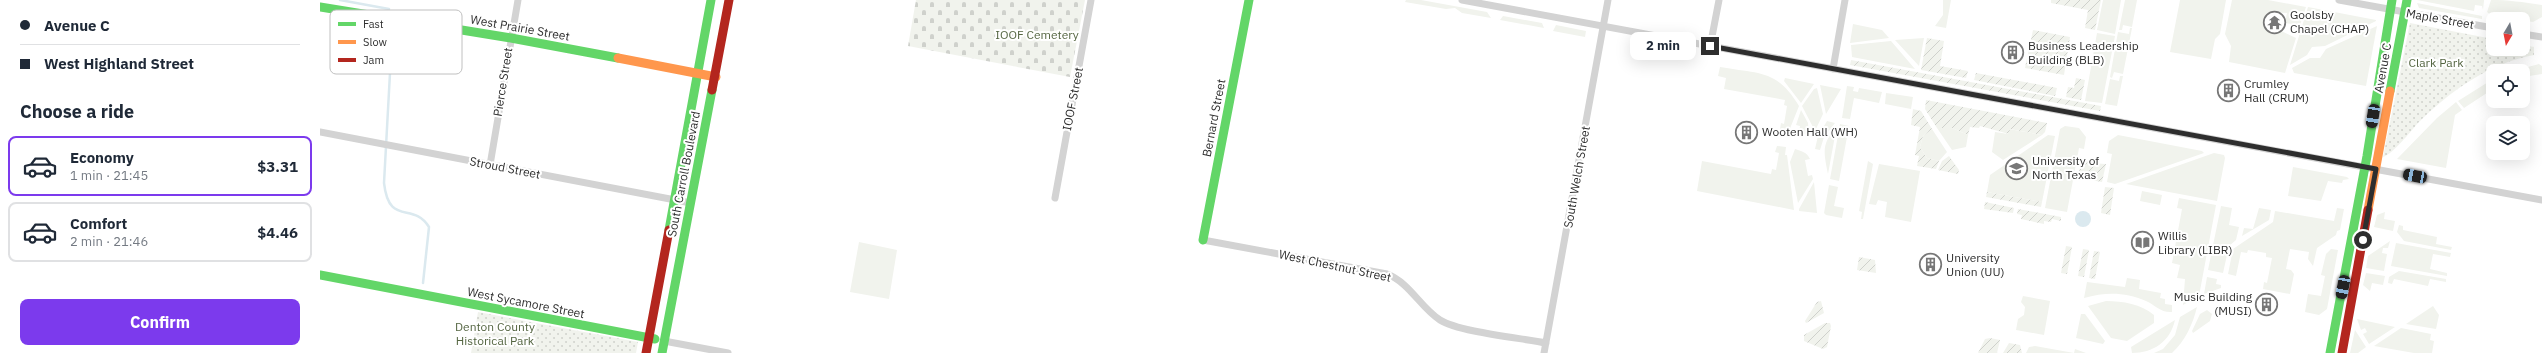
<!DOCTYPE html>
<meta charset="utf-8">
<style>
body{margin:0;font-family:"IBM Plex Sans",sans-serif;background:#f6f6f7;color:#1f2937;height:100vh;display:flex;flex-direction:column;font-size:15px;white-space:nowrap}
*{box-sizing:border-box;margin:0}
p{font-size:13px;color:#747a83}
.icon{flex:none;width:22px;height:22px;fill:none;stroke:currentColor;stroke-width:2;stroke-linecap:round;stroke-linejoin:round}
.map{position:relative;flex:1;overflow:hidden}
.drawer{display:flex;flex-direction:column;background:#fff;width:320px}
.drawer>*{flex:none}
.guide{display:grid;align-content:center;height:88px;padding:0 20px;background:#fff}
.needle{width:26px;rotate:190deg}
.controls{position:absolute;left:2166px;top:12px;display:grid;gap:8px}
.controls a{display:grid;place-items:center;width:44px;height:44px;border-radius:8px;background:#fff;box-shadow:0 4px 16px #0002;font-size:20px}
.end{position:absolute;width:18px;height:18px;margin:-9px;border:5px solid #2e2e2e;background:#fff;box-shadow:0 0 0 2px #fff}
.from{border-radius:50%}
.bubble{position:absolute;height:28px;border-radius:8px;background:#fff;box-shadow:0 4px 16px #0002;font-size:13px;font-weight:800;line-height:28px;text-align:center}
.car{position:absolute;width:12px;height:24px;margin:-12px -6px;border-radius:5px;box-shadow:0 0 3px 1px #0007;background:linear-gradient(#222 24%,#8ab4d8 0 40%,#222 0 76%,#8ab4d8 0 86%,#222 0)}
.guide b{display:flex;align-items:center;gap:14px;height:38px;font-size:15px}
.guide b+b{border-top:1px solid #e0e1e3}
.guide i{width:10px;height:10px;background:#1f2937}
ul{padding:0;list-style:none}
li{display:flex;align-items:center;gap:12px;height:60px;margin:0 8px 6px;padding:0 12px;border:2px solid #e0e1e3;border-radius:8px}
li div{flex:1}
li b{display:block;font-size:15px}
li em{font-style:normal;font-weight:800}
li.on{border-color:#7c3aed}
li>.icon{width:36px;height:36px;stroke-width:1.5}
h2{padding:0 20px;font-size:18px;line-height:48px}
.action{display:flex;gap:8px;margin-top:auto;padding:8px 20px}
.action a{flex:1;height:46px;border-radius:8px;background:#7c3aed;color:#fff;font-size:16px;font-weight:800;line-height:46px;text-align:center}
main{display:flex;flex:1;min-height:0}
.map>svg:first-child{display:block}
.grass{fill:#f1f3ed}
.cemetery{fill:url(#cemetery-stones)}
.park{fill:url(#park-dots)}
.garden{fill:url(#garden-furrows)}
.water{fill:#dbe9ef}
.lines{fill:none;stroke-linecap:round;stroke-linejoin:round}
.stream{stroke:#dbe9ef;stroke-width:2.5}
.street{stroke:#d3d3d3;stroke-width:7}
.fast{stroke:#63d668;stroke-width:9}
.slow{stroke:#ff974d;stroke-width:9}
.jam{stroke:#b3261e;stroke-width:9}
.route{stroke:#2e2e2e;stroke-width:5}
.labels{text-anchor:middle;stroke-width:4;stroke-linejoin:round;paint-order:stroke}
.poi-label{font-size:12px;fill:#2e2e2e;stroke:#fff;text-anchor:start}
.street-label{font-size:12px;fill:#2e2e2e;stroke:#fff}
.park-label{font-size:12px;fill:#546541;stroke:#fff}
.key{fill:#fff;stroke:#c0c0c0;stroke-width:1}
.key-label{font-size:11px;fill:#2e2e2e}
</style>
<main>
<section class="drawer">
<div class="guide">
<b><i class="from"></i>Avenue C</b>
<b><i></i>West Highland Street</b>
</div>
<h2>Choose a ride</h2>
<ul>
<li class="on"><svg class="icon" aria-label="car" viewBox="0 0 24 24"><path d="M5 17H2v-5l4-1 3-4h7l3 4 3 1v5h-3M9 17h6M6 11h13"/><circle cx="7" cy="17" r="2"/><circle cx="17" cy="17" r="2"/></svg><div><b>Economy</b><p>1 min · 21:45</p></div><em>$3.31</em></li>
<li><svg class="icon" aria-label="car" viewBox="0 0 24 24"><path d="M5 17H2v-5l4-1 3-4h7l3 4 3 1v5h-3M9 17h6M6 11h13"/><circle cx="7" cy="17" r="2"/><circle cx="17" cy="17" r="2"/></svg><div><b>Comfort</b><p>2 min · 21:46</p></div><em>$4.46</em></li>
</ul>
<div class="action"><a>Confirm</a></div>
</section>
<div class="map">
<svg width="2222" height="353" viewBox="0 0 2222 353">
<defs>
<pattern id="cemetery-stones" width="16" height="16" patternUnits="userSpaceOnUse"><rect width="16" height="16" fill="#f1f3ed"/><path d="M2 7V4a2 2 0 0 1 4 0v3zM10 15v-3a2 2 0 0 1 4 0v3z" fill="#cfd1cc"/></pattern>
<pattern id="park-dots" width="8" height="8" patternUnits="userSpaceOnUse"><rect width="8" height="8" fill="#f1f3ed"/><path d="M2 2h.1M6 6h.1" fill="none" stroke="#cfd1cc" stroke-width="1.8" stroke-linecap="round"/></pattern>
<pattern id="garden-furrows" width="10" height="10" patternUnits="userSpaceOnUse"><rect width="10" height="10" fill="#f1f3ed"/><path d="M-1 1l2-2M0 10L10 0M9 11l2-2" fill="none" stroke="#cfd1cc"/></pattern>
</defs>
<rect width="100%" height="100%" fill="#fff"/>
<path class="grass" d="M1086,0H1101L1167,12L1171,18L1142,13L1135,8L1126,9L1085,2Z
M1623,0H1631L1626,28L1615,26L1623,15Z
M1783,0H1801L1795,34L1777,30Z
M1805,0H1817L1812,27L1803,25L1802,30H1799Z
M1860,0H1906L1900,34L1895,39L1891,59L1850,52Z
M1912,0H1948L1986,7L1980,25L1965,23L1967,13L1949,12L1945,21L1948,29H1957L1976,38L1965,73L1909,62L1911,46L1905,34Z
M2097,0H2164V1L2163,10L2162,6L2155,5L2154,11Z
M2171,0C2188,0 2203,2 2222,5V17L2213,22L2171,15L2167,12Z
M2097,3L2162,16V19L2099,8Z
M1988,7L2056,20V21L2005,46L1992,47L1987,55L1970,65Z
M1183,16L1222,23L1224,28L1180,20Z
M1533,24L1562,30L1569,38L1530,43Z
M1236,25L1266,31L1265,37L1233,31Z
M2057,26L2046,86L1974,73L1972,68L1990,58H2000L2006,49Z
M1810,28H1812L1803,74L1794,72L1792,78L1790,77L1798,32L1809,34Z
M1777,33L1795,36L1782,103L1765,101Z
M1604,38L1599,66L1575,40Z
M1571,41L1595,69L1532,57L1531,45Z
M2219,64L2222,66V74L2203,77V71H2193Z
M1400,67C1439,74 1457,69 1479,106L1469,131L1460,129L1461,123L1464,124L1467,106L1464,105L1465,100L1404,89L1406,78L1398,76Z
M1800,76H1803L1797,106L1785,104L1790,79L1799,81Z
M1465,78L1494,84L1481,103L1464,81Z
M2173,79V89L2144,108L2138,101Z
M1500,85L1521,89L1506,114Z
M1527,86L1534,87L1533,91L1538,92L1539,88L1562,92L1559,103L1534,98L1530,119L1522,118Z
M1497,88L1503,114L1495,131L1482,106L1494,89Z
M1566,93L1593,97L1591,109L1565,104Z
M2136,102L2142,110L2135,115L2126,168L2077,159L2117,118Z
M1481,110L1488,123L1489,135L1479,133L1480,126L1476,125Z
M1507,121L1515,123L1504,137L1500,150L1495,149L1498,136Z
M1520,124L1529,126L1519,181L1510,179Z
M1517,125L1508,174C1503,149 1502,145 1517,125Z
M1745,126L1759,128L1766,137L1764,149L1759,148L1747,212L1725,208L1740,129Z
M1617,128H1632L1648,135L1646,147L1632,150Z
M1612,129L1627,152L1619,161L1607,158L1600,147L1603,136Z
M1689,129L1722,135L1683,160L1672,152L1675,132L1688,134Z
M1728,135L1735,136L1722,202L1667,192L1670,175Z
M1798,135L1882,151L1884,153L1795,184L1787,182L1792,154L1787,153L1789,141Z
M1457,146L1466,147L1465,155H1467L1474,210L1377,191L1382,161L1451,174L1452,169L1456,170L1459,153L1455,152Z
M1475,149C1481,151 1487,152 1490,159L1485,160L1488,176L1492,175L1493,179L1478,203L1470,162Z
M1894,153L1904,155L1905,158L1897,201L1806,184Z
M1548,161L1553,164L1543,219H1541L1542,212L1539,211Z
M1559,164L1600,171L1591,222L1565,217L1567,202L1558,200L1556,205L1549,204Z
M1973,167L2027,177L2029,179L2023,180L2022,183L2008,181L2001,201L1968,196Z
M1494,182L1497,213L1479,211V209Z
M1509,185L1518,187L1514,206L1524,208L1522,218L1506,215L1504,213Z
M1822,191L1842,195L1840,205L1820,201Z
M1859,198L1896,205L1879,296L1863,305L1865,279L1857,278L1860,265L1852,263L1862,209L1857,208Z
M1901,206L1912,208L1909,225L1919,227L1916,240L1909,246L1903,273L1888,270Z
M1939,208L1951,210L1949,220L1922,236L1924,228L1933,229Z
M2017,208L2024,209L2020,230L2017,231L2016,235L1997,248L1993,266L1988,259L1989,252L1970,249L1966,269L1971,270L1974,274L1970,294L1943,289L1944,282L1947,283L1952,258L1946,257V253L1928,250L1927,253L1921,252L1916,276L1908,274L1913,249L1953,222L1955,211L2014,221Z
M2065,212L2064,219L2075,221L2073,231L2054,227L2057,215Z
M2079,225L2083,226V230L2117,237L2116,244L2132,247L2131,250L2084,241L2077,232Z
M2070,241L2068,248H2063L2062,253L2067,254L2064,271L2046,268L2048,256Z
M539,242L577,250L569,299L530,292Z
M2076,243L2131,253L2130,257L2113,254L2110,269L2127,273V276L2071,266Z
M2011,249L2018,250L2007,309L1999,315L1985,312L1988,294L2001,296L2005,276L2001,275L2006,254Z
M2079,271L2126,279V282L2110,279L2108,286L2074,279L2072,284L2068,283L2069,277Z
M2046,273L2065,276L2063,285L2052,283L2050,291L2043,285Z
M1887,277L1897,279L1896,284L1901,285V288L1884,294Z
M1807,278L1820,280L1819,289L1841,293L1840,298L1845,299V304L1852,305V312C1841,313 1835,305 1826,301C1805,292 1786,292 1764,298L1767,282L1805,287Z
M1703,296L1730,301L1724,335L1696,330L1698,319L1704,315L1705,307L1701,302Z
M1786,301C1803,301 1821,304 1834,315V323L1807,341L1791,338L1768,306Z
M2113,306L2119,315L2116,329L2086,324Z
M1877,307C1873,324 1865,341 1852,353H1834L1843,349L1855,335L1860,317Z
M1887,310L1892,314L1890,321L1873,333L1872,331L1880,314Z
M1761,314H1765L1785,341L1783,344L1756,338Z
M2037,319L2075,327L2049,344L2043,334L2047,332L2045,328L2041,330Z
M1855,320C1850,342 1833,353 1812,353L1811,347Z
M2081,328L2111,334L2110,340L2114,341L2112,353H2094L2054,346Z
M2035,330L2046,347L2038,353H2030Z
M1715,346L1754,353L1755,349L1766,353H1706L1709,347Z"/>
<path class="cemetery" d="M596,0H765L750,77L588,46Z"/>
<path class="park" d="M2090,23L2173,39V49H2203V45L2214,47V55C2169,63 2129,92 2098,123C2090,132 2073,154 2063,157Z
M158,312L318,342L316,353H151Z"/>
<path class="garden" d="M1731,0H1781L1775,30L1765,28L1768,10L1731,3Z
M1713,30L1750,37L1744,75L1705,68Z
M1607,38L1624,41L1620,66L1648,71L1646,78L1601,70Z
M1531,60L1781,106L1780,111L1530,65Z
M1656,73L1737,88L1735,96L1654,80Z
M1756,78L1765,80L1761,100L1746,97L1748,87L1754,88Z
M1606,100L1727,123L1725,132L1722,135L1690,129L1689,134L1660,126L1659,128L1650,127L1648,135L1632,128H1617L1605,109Z
M1593,109L1601,111L1612,129L1603,136L1600,147L1607,158L1619,161L1616,169L1597,166L1599,156L1595,155L1600,127L1591,125Z
M1629,156L1639,170L1638,174L1618,170L1622,161Z
M1761,160L1768,161V163L1786,164L1782,182L1758,178Z
M1785,187L1794,188L1790,215L1781,213Z
M1667,192L1722,202L1721,207L1666,197Z
M1665,202L1694,208L1693,213L1664,209Z
M1698,209L1741,217V221L1732,219L1731,222L1724,221V224L1701,219L1702,215L1697,214Z
M1746,246L1752,247L1747,274L1741,273Z
M1763,249L1769,250L1764,277L1758,276Z
M1774,251L1780,252L1775,279L1769,278Z
M1539,257L1555,260L1556,273L1537,270Z
M1501,301L1504,313L1486,323L1485,321L1497,302Z
M1505,323H1510L1511,326L1507,347L1503,349L1484,341V335Z
M1670,338L1680,340L1677,353H1658L1665,339Z
M1689,343L1700,345L1702,353H1683Z"/>
<path class="water" d="M1755 219a8 8 0 1 1 16 0a8 8 0 1 1-16 0Z"/>
<g class="lines">
<path class="stream" d="M20,0L69,9
M67,25L70,73L64,183C69,227 93,201 109,227L103,283"/>
<path class="street" d="M1142,0L2222,200
M2019,0L2173,28
M2203,34L2222,37
M1390,47L1399,0
M1513,69L1525,0
M0,132L371,203
M170,165L198,0
M735,198L771,0
M883,240L1067,274C1090,283 1100,307 1120,320C1139,332 1201,338 1226,343
M344,341L408,353
M1224,353L1288,0"/>
<path class="fast" d="M0,7L191,38L298,58
M2070,91L2087,0
M349,230L391,0
M883,240L929,0
M0,275L335,339
M342,353L392,90
M2010,353L2047,156L2072,0"/>
<path class="slow" d="M298,58L396,77
M2048,210L2070,91"/>
<path class="jam" d="M392,90L409,0
M326,353L349,230
M2022,353L2048,210"/>
</g>
<g class="lines">
<path class="route" d="M1390,46L2056,169L2043,240"/>
</g>
<defs>
<symbol id="temple-ring" viewBox="-11 -11 22 22"><circle r="9.5" fill="#fff" stroke="#777" stroke-width="1.5"/><path d="M0-6L5-2H3V0L6.5 2.5H4V6H1.5V3h-3V6H-4V2.5H-6.5L-3 0V-2H-5Z" fill="#777"/></symbol>
<symbol id="building-ring" viewBox="-11 -11 22 22"><circle r="9.5" fill="#fff" stroke="#777" stroke-width="1.5"/><path d="M-4-6H4V6H1V3H-1V6H-4ZM-2.5-4.3h1.7v1.8h-1.7ZM.8-4.3h1.7v1.8H.8ZM-2.5-1h1.7V.8h-1.7ZM.8-1h1.7V.8H.8Z" fill="#777"/></symbol>
<symbol id="university-ring" viewBox="-11 -11 22 22"><circle r="9.5" fill="#fff" stroke="#777" stroke-width="1.5"/><path d="M0-5L7-2L0 1L-7-2ZM-4 1L0 2.5L4 1V4Q0 6-4 4Z" fill="#777"/></symbol>
<symbol id="library-ring" viewBox="-11 -11 22 22"><circle r="9.5" fill="#fff" stroke="#777" stroke-width="1.5"/><path d="M-6-4Q-3-5.5-.7-3.5V5Q-3 3-6 4ZM6-4Q3-5.5 .7-3.5V5Q3 3 6 4Z" fill="#777"/></symbol>
</defs>
<g fill-rule="evenodd">
<use href="#temple-ring" x="1942" y="10" width="25" height="25"/>
<use href="#building-ring" x="1680" y="40" width="25" height="25"/>
<use href="#building-ring" x="1896" y="78" width="25" height="25"/>
<use href="#building-ring" x="1414" y="120" width="25" height="25"/>
<use href="#university-ring" x="1684" y="156" width="25" height="25"/>
<use href="#library-ring" x="1810" y="230" width="25" height="25"/>
<use href="#building-ring" x="1598" y="252" width="25" height="25"/>
<use href="#building-ring" x="1934" y="292" width="25" height="25"/>
</g>
<g class="labels">
<g class="poi-label">
<text x="1970" y="19">Goolsby<tspan x="1970" dy="14">Chapel (CHAP)</tspan></text>
<text x="1708" y="50">Business Leadership<tspan x="1708" dy="14">Building (BLB)</tspan></text>
<text x="1924" y="88">Crumley<tspan x="1924" dy="14">Hall (CRUM)</tspan></text>
<text x="1442" y="136">Wooten Hall (WH)</text>
<text x="1712" y="165">University of<tspan x="1712" dy="14">North Texas</tspan></text>
<text x="1838" y="240">Willis<tspan x="1838" dy="14">Library (LIBR)</tspan></text>
<text x="1626" y="262">University<tspan x="1626" dy="14">Union (UU)</tspan></text>
<text x="1932" y="301" text-anchor="end">Music Building<tspan x="1932" dy="14">(MUSI)</tspan></text>
</g>
<g class="street-label">
<text transform="translate(2120 19) rotate(10)" y="4">Maple Street</text>
<text transform="translate(200 28) rotate(10)" y="4">West Prairie Street</text>
<text transform="translate(2063 68) rotate(-80)" y="4">Avenue C</text>
<text transform="translate(183 82) rotate(-81)" y="4">Pierce Street</text>
<text transform="translate(753 99) rotate(-79)" y="4">IOOF Street</text>
<text transform="translate(894 118) rotate(-79)" y="4">Bernard Street</text>
<text transform="translate(185 168) rotate(11)" y="4">Stroud Street</text>
<text transform="translate(364 174) rotate(-79)" y="4">South Carroll Boulevard</text>
<text transform="translate(1257 177) rotate(-80)" y="4">South Welch Street</text>
<text transform="translate(1015 266) rotate(12)" y="4">West Chestnut Street</text>
<text transform="translate(206 303) rotate(11)" y="4">West Sycamore Street</text>
</g>
<g class="park-label">
<text x="717" y="39">IOOF Cemetery</text>
<text x="2116" y="67">Clark Park</text>
<text x="175" y="331">Denton County<tspan x="175" dy="14">Historical Park</tspan></text>
</g>
</g>
<rect x="10" y="10" width="132" height="64" rx="6" class="key"/>
<rect x="18" y="22" width="18" height="4" fill="#63d668"/>
<rect x="18" y="40" width="18" height="4" fill="#ff974d"/>
<rect x="18" y="58" width="18" height="4" fill="#b3261e"/>
<g class="key-label">
<text x="43" y="28">Fast</text>
<text x="43" y="46">Slow</text>
<text x="43" y="64">Jam</text>
</g>
</svg>
<div class="controls">
<a><svg class="needle" viewBox="-14 -14 28 28"><path d="M0-13l5 13h-10z" fill="#e53935"/><path d="M0 13l5-13h-10z" fill="#747a83"/></svg></a>
<a><svg class="icon" aria-label="locate" viewBox="0 0 24 24"><circle cx="12" cy="12" r="6"/><path d="M12 2v4M12 18v4M2 12h4M18 12h4"/></svg></a>
<a><svg class="icon" aria-label="layers" viewBox="0 0 24 24"><path d="M12 4l9 5-9 5-9-5zM3 14l9 5 9-5"/></svg></a>
</div>
<i class="end from" style="left:2043px;top:240px"></i>
<i class="end" style="left:1390px;top:46px"></i>
<div class="bubble" style="left:1310px;top:32px;width:66px">2 min</div>
<i class="car" style="left:2053px;top:116px;rotate:189deg"></i>
<i class="car" style="left:2095px;top:176px;rotate:281deg"></i>
<i class="car" style="left:2023px;top:287px;rotate:191deg"></i>
</div>
</main>
